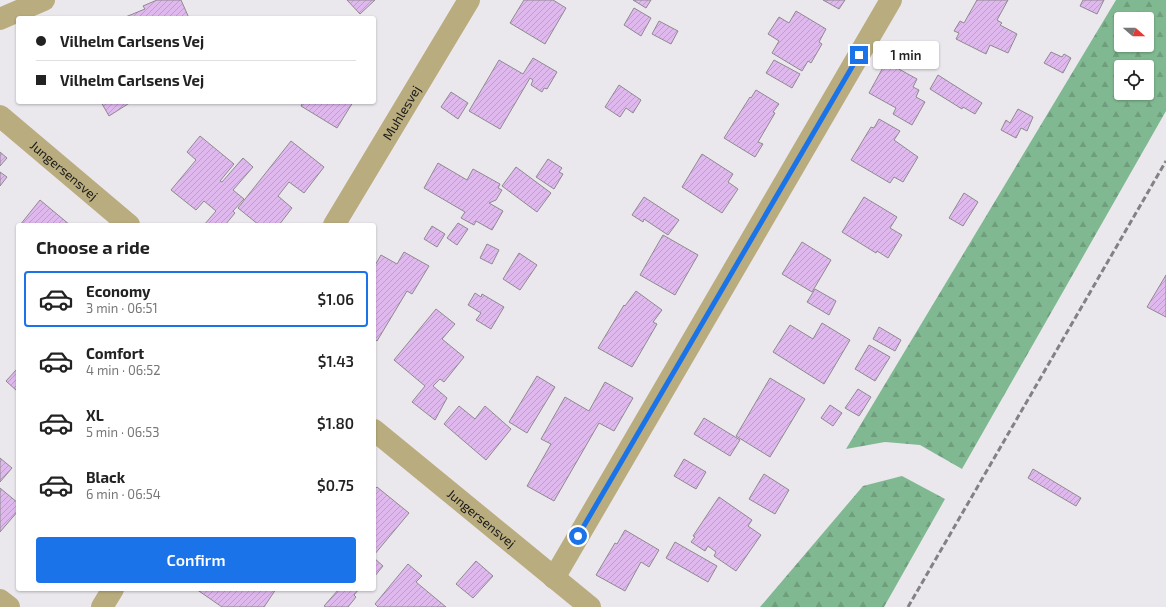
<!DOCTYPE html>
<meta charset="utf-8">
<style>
body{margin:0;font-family:"Exo 2",sans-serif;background:#f2f2f2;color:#222;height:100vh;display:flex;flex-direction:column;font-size:15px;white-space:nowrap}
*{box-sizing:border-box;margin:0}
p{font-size:13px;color:#767676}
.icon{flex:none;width:22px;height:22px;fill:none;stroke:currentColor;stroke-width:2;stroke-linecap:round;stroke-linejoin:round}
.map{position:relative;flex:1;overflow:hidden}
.sheet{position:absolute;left:16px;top:223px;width:360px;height:368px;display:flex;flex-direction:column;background:#fff;border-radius:4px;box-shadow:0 1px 3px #0004}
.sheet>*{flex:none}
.guide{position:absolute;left:16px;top:16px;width:360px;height:88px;border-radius:4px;box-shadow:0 1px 3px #0004;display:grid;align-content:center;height:88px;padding:0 20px;background:#fff}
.needle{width:26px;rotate:110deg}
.tools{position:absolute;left:1114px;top:12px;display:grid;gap:8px}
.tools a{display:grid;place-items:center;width:40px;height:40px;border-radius:4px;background:#fff;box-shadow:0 1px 3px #0004;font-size:20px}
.end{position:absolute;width:18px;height:18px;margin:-9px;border:5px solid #1a73e8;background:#fff;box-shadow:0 0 0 2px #fff}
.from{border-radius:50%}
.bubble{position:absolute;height:28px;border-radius:4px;background:#fff;box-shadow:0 1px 3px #0004;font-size:13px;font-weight:600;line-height:28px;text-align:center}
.guide b{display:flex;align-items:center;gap:14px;height:38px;font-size:15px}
.guide b+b{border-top:1px solid #e0e0e0}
.guide i{width:10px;height:10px;background:#222}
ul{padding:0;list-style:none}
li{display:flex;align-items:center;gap:12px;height:56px;margin:0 8px 6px;padding:0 12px;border:2px solid transparent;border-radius:4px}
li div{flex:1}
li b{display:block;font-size:15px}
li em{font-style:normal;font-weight:600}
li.on{border-color:#1a73e8}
li>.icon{width:36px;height:36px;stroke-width:1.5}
h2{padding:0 20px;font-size:18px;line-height:48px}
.action{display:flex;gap:8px;margin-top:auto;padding:8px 20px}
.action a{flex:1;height:46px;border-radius:4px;background:#1a73e8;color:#fff;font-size:16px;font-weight:600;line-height:46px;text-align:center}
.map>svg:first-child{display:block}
.forest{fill:url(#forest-firs);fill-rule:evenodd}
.building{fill:url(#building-hatch);stroke:#8e8a8f}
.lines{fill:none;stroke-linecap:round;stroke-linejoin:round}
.street{stroke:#b9ac7e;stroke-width:22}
.rail{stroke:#838184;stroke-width:3;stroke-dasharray:6 3;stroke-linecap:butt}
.route{stroke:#1a73e8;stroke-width:5}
.labels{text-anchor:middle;stroke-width:3;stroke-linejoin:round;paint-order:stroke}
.street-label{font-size:13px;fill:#181718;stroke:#ebe8ed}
</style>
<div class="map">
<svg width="1166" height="607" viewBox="0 0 1166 607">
<defs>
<pattern id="forest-firs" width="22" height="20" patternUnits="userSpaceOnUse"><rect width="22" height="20" fill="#80b991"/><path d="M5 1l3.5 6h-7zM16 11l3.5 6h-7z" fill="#6e9e7c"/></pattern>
<pattern id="building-hatch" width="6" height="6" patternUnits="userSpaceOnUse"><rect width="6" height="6" fill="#dfb9ed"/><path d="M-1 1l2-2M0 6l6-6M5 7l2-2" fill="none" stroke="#bf9eca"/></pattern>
</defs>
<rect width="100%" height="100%" fill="#ebe8ed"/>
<path class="forest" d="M1116,0H1166V111L962,469L920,445L885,442L846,449ZM1121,19H1147V45H1121ZM1121,67H1147V93H1121Z
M902,476L945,499L884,607H760L863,486Z"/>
<path class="building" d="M157,0H181L189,18H123L145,9L143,6Z
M347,0H375L360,14Z
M524,0H553L566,8L545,44L510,23Z
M633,0H651L646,8Z
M823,0H845L839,9Z
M977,0H1008L997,20L1002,23L1000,25L1017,34L1008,53L990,45L986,54L956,39L959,33L954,31L960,21L964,23Z
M1083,0H1104L1097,14L1080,6Z
M634,8L651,18L641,36L624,25Z
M796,11L826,29L819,42L822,44L811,63L808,61L802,71L772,53L779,41L768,34L779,17L789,23Z
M659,21L678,31L671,44L652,34Z
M1051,52L1062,57L1064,54L1071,58L1063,73L1044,63Z
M533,58L557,72L547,89L544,88L542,92L531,85L533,80L530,78L500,129L469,111L499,60L523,74Z
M774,60L800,74L792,88L766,73Z
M886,62L917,79L913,87L919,90L916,97L925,102L912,125L893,114L896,108L869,93Z
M938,75L982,103L975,114L963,107L962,109L930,89Z
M619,85L641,100L633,113L626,108L620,117L605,107Z
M756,90L779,104L773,112L775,113L758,142L763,144L755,157L724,138L750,97L751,98Z
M451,92L468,103L458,119L441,107Z
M101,102H131L109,116Z
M303,102H353L337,128L301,106Z
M1018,109L1033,117L1027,131L1021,128L1016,138L1001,130L1006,120L1010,123Z
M879,119L900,131L894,140L918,157L903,182L894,177L890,183L851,160L871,127L874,128Z
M200,136L234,164L220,181L222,182L243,158L253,167L233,190L244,199L233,211L235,213L225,225H204L216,211L204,201L196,210L171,190L196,160L187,152Z
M291,141L324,167L304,193L289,182L278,196L292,208L279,225H259L238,208Z
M0,152L7,158L0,166Z
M702,154L733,174L728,182L738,189L722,213L682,187Z
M548,159L562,168L559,172L563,174L554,189L536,177Z
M438,163L467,180L473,169L500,184L498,188L502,190L496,200L489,203L503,211L492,230L476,221L474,225L461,218L465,212L424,188Z
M516,167L551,193L537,212L502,186Z
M0,172L7,177L0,186Z
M964,193L978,202L963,226L949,218Z
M644,197L679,220L668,235L644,219L643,222L632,215Z
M864,197L897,217L890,228L902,235L888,258L877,251L876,253L842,232Z
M40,200L70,225H20Z
M458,223L468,229L457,245L447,238Z
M432,226L445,234L437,247L424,239Z
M663,235L698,255L675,295L640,275Z
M802,242L831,260L812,292L782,274Z
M487,244L499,250L492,264L480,258Z
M404,252L429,266L412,294L407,291L377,341L374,339V267L381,255L397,264Z
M519,253L537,265L520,290L503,279Z
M1166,275V317L1147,307Z
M815,289L836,301L829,315L807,302Z
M636,291L662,310L653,322L657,324L632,367L598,348L624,305L625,306Z
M475,293L481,297L482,294L504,307L491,329L476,320L481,313L468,305Z
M436,309L455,324L442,339L464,357L444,382L440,379L433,386L447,398L435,420L412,402L425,386L394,360Z
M822,323L850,340L824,384L773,352L790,325L813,339Z
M879,327L901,340L895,351L873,339Z
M869,345L890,357L875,381L855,369Z
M17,369L18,371L17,391L6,381Z
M537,376L555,387L527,433L509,422Z
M770,378L805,399L770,457L736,436Z
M605,382L633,398L614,431L599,423L554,501L527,486L551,444L541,439L565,397L589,411Z
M858,389L871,397L859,416L845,408Z
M830,405L842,413L833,426L821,418Z
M459,406L475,419L485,406L511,429L486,460L444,424Z
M704,418L740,440L730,456L694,434Z
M0,458L12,468L0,482Z
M684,459L706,472L696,489L674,476Z
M1033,469L1081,498L1076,506L1028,478Z
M764,474L789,490L775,514L749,499Z
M377,487L409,513L374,555V490Z
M0,488L18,503V511L0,532Z
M719,497L752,520L748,526L761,535L736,571L714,556L716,552L708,546L705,551L691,542L695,537L693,536Z
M625,530L659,550L649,567L641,562L625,591L596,575L615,543L617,544Z
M675,542L717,566L708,582L666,558Z
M374,558L383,566L374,577Z
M476,561L493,576L473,598L456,584Z
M408,564L422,576L416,582L446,607H378L375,604Z
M196,589H276L264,607H222Z
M339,589H359L354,595L356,597L348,607H326L324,606Z"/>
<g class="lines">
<g class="street">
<path d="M0,19L44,0"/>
<path id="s1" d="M0,116L129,225"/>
<path id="s2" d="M334,225L469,0"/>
<path id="s3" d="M374,430L590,607"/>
<path d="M554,578L891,0"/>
<path d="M0,600L9,607"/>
<path d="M102,607L113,589"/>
</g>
<path class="rail" d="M908,607L1166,161"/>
</g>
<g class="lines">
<path class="route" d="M578,536L859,55"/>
</g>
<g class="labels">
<g class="street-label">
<text dy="5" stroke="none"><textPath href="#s2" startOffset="131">Muhlesvej</textPath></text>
<text dy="5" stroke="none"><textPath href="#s1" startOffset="84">Jungersensvej</textPath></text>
<text dy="5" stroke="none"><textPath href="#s3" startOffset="139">Jungersensvej</textPath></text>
</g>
</g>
</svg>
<div class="tools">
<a><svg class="needle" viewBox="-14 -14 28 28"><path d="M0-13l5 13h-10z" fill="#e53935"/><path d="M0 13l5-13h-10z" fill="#767676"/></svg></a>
<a><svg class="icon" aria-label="locate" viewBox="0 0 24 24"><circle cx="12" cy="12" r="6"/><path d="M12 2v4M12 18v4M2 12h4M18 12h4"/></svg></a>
</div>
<i class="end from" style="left:578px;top:536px"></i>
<i class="end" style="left:859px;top:55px"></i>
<div class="bubble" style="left:873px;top:41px;width:66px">1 min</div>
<div class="guide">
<b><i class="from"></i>Vilhelm Carlsens Vej</b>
<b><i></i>Vilhelm Carlsens Vej</b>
</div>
<section class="sheet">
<h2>Choose a ride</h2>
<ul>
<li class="on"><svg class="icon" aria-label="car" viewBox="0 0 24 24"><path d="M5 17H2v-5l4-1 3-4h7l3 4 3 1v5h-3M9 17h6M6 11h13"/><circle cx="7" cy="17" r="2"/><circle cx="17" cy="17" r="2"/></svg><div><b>Economy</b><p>3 min · 06:51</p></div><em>$1.06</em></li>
<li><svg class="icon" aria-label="car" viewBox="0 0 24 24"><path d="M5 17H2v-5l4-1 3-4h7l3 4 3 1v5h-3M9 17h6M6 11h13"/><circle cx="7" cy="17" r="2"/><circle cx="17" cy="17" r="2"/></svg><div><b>Comfort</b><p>4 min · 06:52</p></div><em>$1.43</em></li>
<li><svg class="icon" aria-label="car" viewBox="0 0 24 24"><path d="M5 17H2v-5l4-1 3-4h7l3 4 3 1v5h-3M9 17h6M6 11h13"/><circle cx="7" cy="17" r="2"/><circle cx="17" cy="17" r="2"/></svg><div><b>XL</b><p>5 min · 06:53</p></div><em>$1.80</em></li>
<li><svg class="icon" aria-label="car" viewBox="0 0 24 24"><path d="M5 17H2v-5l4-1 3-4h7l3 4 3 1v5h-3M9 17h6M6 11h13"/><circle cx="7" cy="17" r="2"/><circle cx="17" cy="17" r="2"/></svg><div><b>Black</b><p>6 min · 06:54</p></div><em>$0.75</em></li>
</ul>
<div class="action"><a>Confirm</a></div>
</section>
</div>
